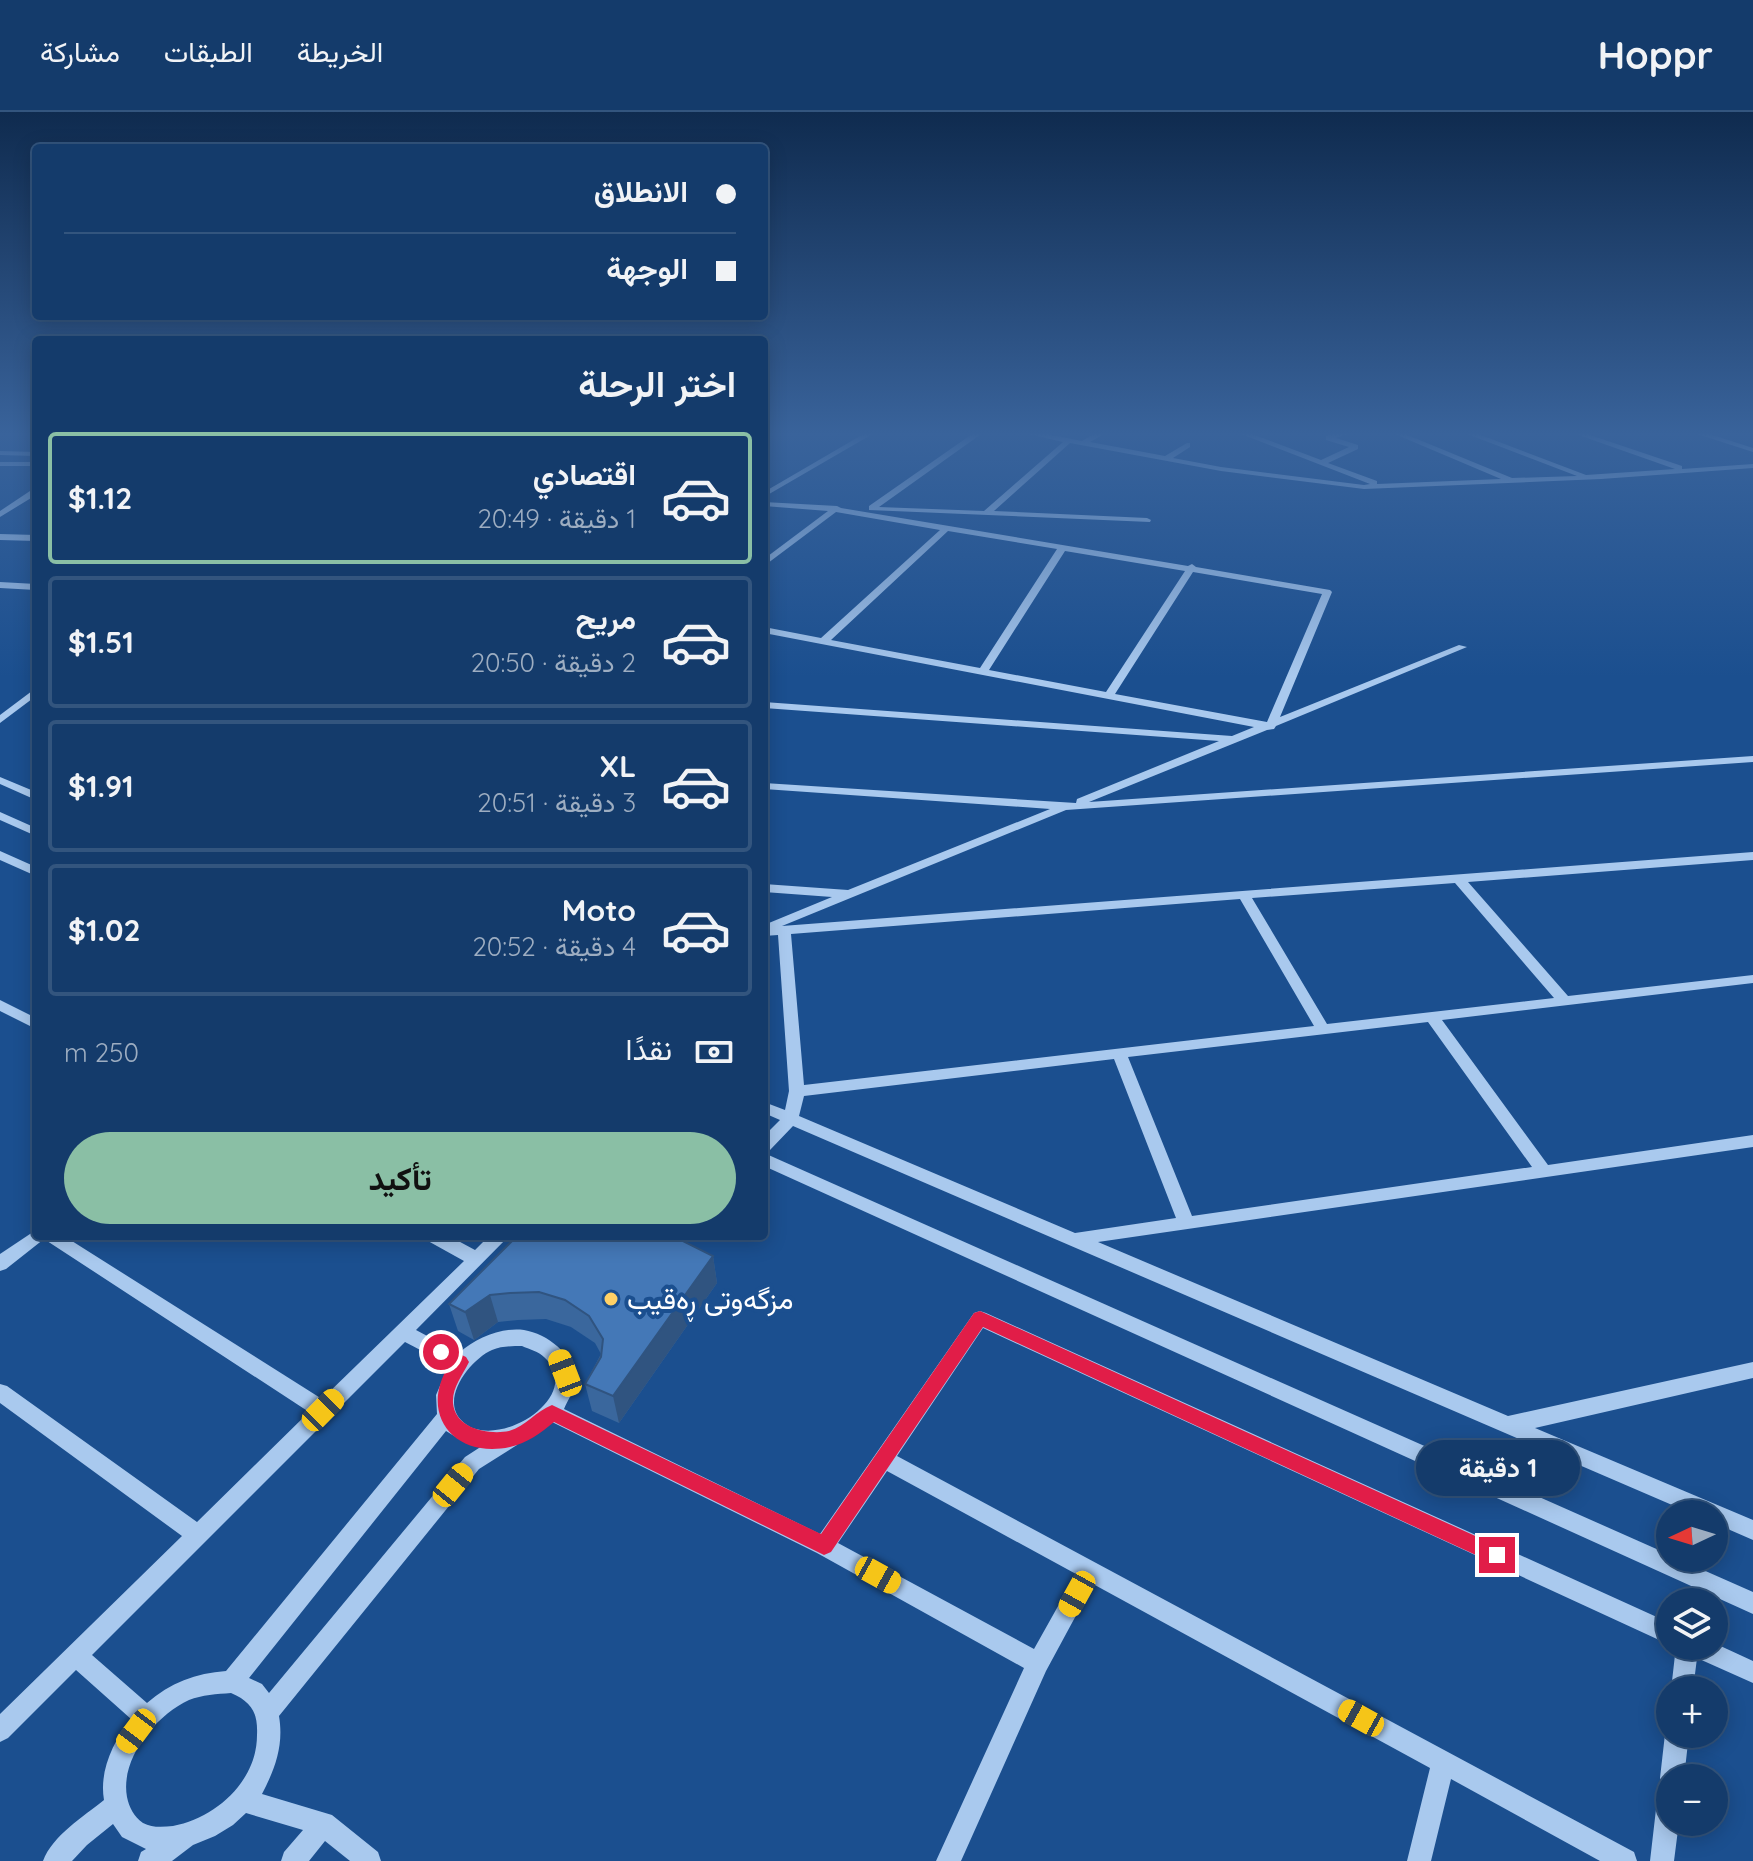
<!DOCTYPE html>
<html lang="ar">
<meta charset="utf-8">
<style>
body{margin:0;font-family:Quicksand,Vazirmatn,sans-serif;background:#214673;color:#f1f3f6;direction:rtl;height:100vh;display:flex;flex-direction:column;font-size:30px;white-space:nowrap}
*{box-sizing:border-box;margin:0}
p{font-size:26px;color:#9dadc1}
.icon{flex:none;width:44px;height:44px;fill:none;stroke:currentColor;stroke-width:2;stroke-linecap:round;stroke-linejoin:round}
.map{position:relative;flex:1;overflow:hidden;direction:ltr}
.drawer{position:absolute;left:32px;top:224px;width:736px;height:904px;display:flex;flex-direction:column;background:#143b6b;border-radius:8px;box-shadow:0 4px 20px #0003,0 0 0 2px #33557e;direction:rtl}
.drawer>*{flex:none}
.guide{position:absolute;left:32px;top:32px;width:736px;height:176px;border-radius:8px;box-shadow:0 4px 20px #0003,0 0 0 2px #33557e;direction:rtl;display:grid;align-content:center;height:176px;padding:0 32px;background:#143b6b}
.needle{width:52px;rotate:266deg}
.tools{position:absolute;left:1656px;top:1388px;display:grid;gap:16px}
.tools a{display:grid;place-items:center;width:72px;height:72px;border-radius:50%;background:#143b6b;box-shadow:0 4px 20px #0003,0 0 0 2px #33557e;font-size:40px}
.end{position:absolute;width:36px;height:36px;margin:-18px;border:10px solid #e11d48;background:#fff;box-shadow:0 0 0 4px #fff}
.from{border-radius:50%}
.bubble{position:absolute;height:56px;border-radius:28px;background:#143b6b;box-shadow:0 4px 20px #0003,0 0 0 2px #33557e;font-size:26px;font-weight:700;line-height:56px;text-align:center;direction:rtl}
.car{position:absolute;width:24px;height:48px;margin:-24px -12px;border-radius:10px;box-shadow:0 0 6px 2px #0007;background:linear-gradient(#f5c518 24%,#345 0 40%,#f5c518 0 76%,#345 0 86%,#f5c518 0)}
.guide b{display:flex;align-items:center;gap:28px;height:76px;font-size:30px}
.guide b+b{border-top:2px solid #33557e}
.guide i{width:20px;height:20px;background:#f1f3f6}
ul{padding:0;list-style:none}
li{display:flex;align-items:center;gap:24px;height:132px;margin:0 16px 12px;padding:0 16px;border:4px solid #33557e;border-radius:8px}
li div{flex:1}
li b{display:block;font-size:30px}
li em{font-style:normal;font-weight:700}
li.current{border-color:#8abfa5}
li>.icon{width:72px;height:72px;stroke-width:1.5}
h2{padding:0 32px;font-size:36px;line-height:96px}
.pay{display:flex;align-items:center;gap:20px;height:88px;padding:0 32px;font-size:30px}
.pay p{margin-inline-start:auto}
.button{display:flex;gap:16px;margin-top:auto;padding:16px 32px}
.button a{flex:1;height:92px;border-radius:48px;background:#8abfa5;color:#111;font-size:32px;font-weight:700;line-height:92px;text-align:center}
header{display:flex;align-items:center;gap:48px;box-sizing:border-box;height:112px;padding:0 40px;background:#143b6b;border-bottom:2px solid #33557e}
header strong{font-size:38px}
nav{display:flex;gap:44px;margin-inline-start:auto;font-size:28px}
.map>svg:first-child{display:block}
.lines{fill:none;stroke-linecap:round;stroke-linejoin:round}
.minor{fill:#a9c9ee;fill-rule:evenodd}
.wall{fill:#3a679d}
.shaded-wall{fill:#305480}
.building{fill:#4478b7;stroke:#305480;stroke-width:2}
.route{fill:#e11d48}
.poi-dot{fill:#ffd166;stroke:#1b4f8f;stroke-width:3}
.labels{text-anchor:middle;stroke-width:8;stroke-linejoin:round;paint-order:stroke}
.near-poi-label{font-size:28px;fill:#fff;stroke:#1b4f8f;text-anchor:start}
</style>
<header>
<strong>Hoppr</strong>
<nav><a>الخريطة</a><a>الطبقات</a><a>مشاركة</a></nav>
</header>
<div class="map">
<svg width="1753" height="1749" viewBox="0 0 1753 1749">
<rect width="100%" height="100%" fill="#1b4f8f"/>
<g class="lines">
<path class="minor" d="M764,320H770L764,323Z
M867,320H876L764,385V380Z
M975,320H984L879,395L984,399L1063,330L1020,320H1036L1082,329L1097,320H1107L1090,330L1165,344L1187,331H1190V335L1173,346L1221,355L1364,373L1370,372L1236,320H1247L1321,348L1349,335L1326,328V324L1341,320H1353L1336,326L1358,333V337L1328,351L1377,369V372L1501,367L1390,320H1400L1512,366L1577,364L1462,320H1473L1586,363L1675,357L1570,320H1581L1682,354V357L1753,352V356L1601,367L1364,377L1221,359L1070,331L994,399L1147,406L1151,408L1150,410L869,398V394Z
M1691,320H1703L1753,336V340Z
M0,339L36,340V344L0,343Z
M0,350H36V354H0Z
M33,377H36V383L0,405V399Z
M764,390L837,394L841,396L1188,454L1192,452L1196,455L1330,478L1332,480L1280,605L1459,533L1467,535L1276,614L1274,617L1267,618L1089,690L1753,644V650L1066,698L782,814L1753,740V748L1468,770L1568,884L1753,863V871L1442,908L1548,1053L1753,1023V1035L1098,1130L1508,1304L1753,1250V1266L1535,1316L1753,1408V1428L1714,1411V1402H1693L793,1014L770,1038L764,1040V1024L780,1008L764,1001V990L785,998L789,979L778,823L764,824V813L832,785L764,780V772L848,778L1050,697L764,677V671L1076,691L1077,687L1219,629L764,596V590L1232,624L1254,615L764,521V515L821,526L940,418L836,400L764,454V447L828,399L764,394ZM948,419L1057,437L980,556L831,528ZM1065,439L1185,459L1106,580L989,558ZM1193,460L1322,482L1267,610L1115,582ZM1455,771L1554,886L1327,912L1252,786ZM1240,787L1314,914L804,973L791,822ZM1428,910L1532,1055L1192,1104L1128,945ZM1114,947L1176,1106L1075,1121L799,1004L804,984Z
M0,422L36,423V429L0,428Z
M0,470L36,472V478L0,476Z
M36,576V584L0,611V603Z
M0,665L36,680V688L0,672Z
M0,700L36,716V724L0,708Z
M0,739L36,755V764L0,748Z
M0,888L36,906V917L0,899Z
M764,1041L1670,1443V1446H1676L1753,1480V1502L764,1054Z
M36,1118V1124H64L322,1287L464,1149L428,1129L425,1124H449L475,1138L489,1124H509L416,1218L459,1241C476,1226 501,1215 524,1218C549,1222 579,1246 574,1274C572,1282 567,1290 564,1297L820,1422L974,1201L980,1199L986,1201L1670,1511V1533L983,1216L897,1344L1634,1740L1637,1749H1600L1451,1667L1431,1749H1407L1430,1656L1093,1472L1046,1559L961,1749H936L1024,1556L817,1441L552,1310L528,1327L518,1330L517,1333L479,1357L279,1604C284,1633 275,1657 262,1682L332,1703L378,1740L381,1749H350L325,1729L309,1749H281L284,1740L303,1718L246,1701L233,1713L215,1724L193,1733L172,1749H138L141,1740L146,1737L122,1725L113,1712L87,1733L72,1749H43C53,1723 83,1705 104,1688C99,1659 113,1630 131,1607L76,1558L8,1626L0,1630V1602L182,1424L0,1291V1272L7,1274L197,1410L309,1300L44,1127L6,1157L0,1159V1142ZM405,1230L449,1253L436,1283L437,1302L226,1559C196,1561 170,1571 147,1591L92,1543ZM522,1234C529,1237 539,1240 544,1245C588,1284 493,1343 461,1308C440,1286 471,1247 492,1238C501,1234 512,1234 522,1234ZM446,1319L464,1330L482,1334L465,1345L269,1581L262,1572L249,1566ZM887,1359L1076,1462L1034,1537L838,1431ZM231,1581C252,1590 258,1601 257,1623C257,1669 216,1706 173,1714C163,1715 152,1716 143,1711C134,1705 129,1695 127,1685C120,1647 155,1604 189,1588C202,1583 217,1582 231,1581Z
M1714,1531L1753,1549V1571L1697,1546L1693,1578H1671L1676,1534H1714Z
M1670,1613V1622H1689L1684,1666H1670V1710H1679L1674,1749H1650L1658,1680L1662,1671L1660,1666L1665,1622Z"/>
</g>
<path class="wall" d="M517,1124L713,1144L717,1171L619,1311L592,1299L585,1272L601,1242L595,1231L571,1215L546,1207L518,1208L498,1210L474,1228L458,1219L449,1192Z"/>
<path class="shaded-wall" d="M713,1144L717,1171L619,1311L613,1284Z
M490,1183L498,1210L474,1228L465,1200Z"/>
<path class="building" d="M517,1124H673L713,1144L613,1284L585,1272L601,1245L603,1227L589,1204L565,1188L539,1180L510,1181L490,1183L465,1200L449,1192Z"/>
<linearGradient id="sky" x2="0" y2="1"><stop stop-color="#0f2b4f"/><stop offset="0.57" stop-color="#39639b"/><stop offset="1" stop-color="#39639b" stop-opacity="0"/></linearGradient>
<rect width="1753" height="565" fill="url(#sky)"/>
<path class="route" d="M980,1199L1504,1437L1507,1443L1504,1450L1497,1453L1491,1450L983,1215L831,1440L824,1443L554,1310C541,1321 527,1331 510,1335C455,1347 418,1303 449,1253L435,1245L432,1240L441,1233L466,1245L469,1250C462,1264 452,1276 453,1291C455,1317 489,1323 509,1319C526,1314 536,1299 552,1293L821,1422L974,1201Z"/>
<circle class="poi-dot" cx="611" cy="1187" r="8"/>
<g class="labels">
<g class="near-poi-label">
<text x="627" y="1197">مزگەوتی ڕەقیب</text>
</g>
</g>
</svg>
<div class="tools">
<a><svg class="needle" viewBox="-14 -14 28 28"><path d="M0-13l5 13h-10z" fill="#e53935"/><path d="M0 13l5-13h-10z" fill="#9dadc1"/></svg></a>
<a><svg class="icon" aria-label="layers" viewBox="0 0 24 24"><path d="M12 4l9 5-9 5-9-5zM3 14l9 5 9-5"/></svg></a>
<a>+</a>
<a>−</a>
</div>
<i class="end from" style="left:441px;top:1240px"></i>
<i class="end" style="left:1497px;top:1443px"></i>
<div class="bubble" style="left:1416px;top:1328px;width:164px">1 دقيقة</div>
<i class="car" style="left:565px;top:1261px;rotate:339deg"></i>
<i class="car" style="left:323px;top:1298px;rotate:45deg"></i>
<i class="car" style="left:453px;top:1373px;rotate:39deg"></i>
<i class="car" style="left:878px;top:1463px;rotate:119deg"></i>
<i class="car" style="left:1077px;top:1482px;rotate:209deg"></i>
<i class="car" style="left:1361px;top:1606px;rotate:299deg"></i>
<i class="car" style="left:136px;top:1619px;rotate:217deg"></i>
<div class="guide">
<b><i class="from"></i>الانطلاق</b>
<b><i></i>الوجهة</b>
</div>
<section class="drawer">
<h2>اختر الرحلة</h2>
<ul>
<li class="current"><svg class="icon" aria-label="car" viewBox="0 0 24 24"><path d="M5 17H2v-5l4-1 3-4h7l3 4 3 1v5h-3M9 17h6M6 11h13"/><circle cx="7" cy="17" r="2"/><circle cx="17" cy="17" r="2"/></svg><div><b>اقتصادي</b><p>1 دقيقة · 20:49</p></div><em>$1.12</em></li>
<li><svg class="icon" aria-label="car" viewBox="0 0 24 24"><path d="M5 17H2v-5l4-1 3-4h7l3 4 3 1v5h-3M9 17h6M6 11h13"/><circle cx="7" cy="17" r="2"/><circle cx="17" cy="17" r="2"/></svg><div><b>مريح</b><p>2 دقيقة · 20:50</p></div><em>$1.51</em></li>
<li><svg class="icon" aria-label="car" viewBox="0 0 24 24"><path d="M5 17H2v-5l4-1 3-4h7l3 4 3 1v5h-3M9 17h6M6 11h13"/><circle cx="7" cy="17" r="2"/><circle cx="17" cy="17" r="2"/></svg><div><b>XL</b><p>3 دقيقة · 20:51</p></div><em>$1.91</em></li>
<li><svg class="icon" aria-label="car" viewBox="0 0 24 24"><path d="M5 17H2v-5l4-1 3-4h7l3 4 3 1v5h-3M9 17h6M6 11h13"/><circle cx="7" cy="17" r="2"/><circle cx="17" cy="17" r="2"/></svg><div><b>Moto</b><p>4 دقيقة · 20:52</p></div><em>$1.02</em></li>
</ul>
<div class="pay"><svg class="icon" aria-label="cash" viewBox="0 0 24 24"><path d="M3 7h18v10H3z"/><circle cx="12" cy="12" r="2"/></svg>نقدًا<p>250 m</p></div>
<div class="button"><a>تأكيد</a></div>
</section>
</div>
